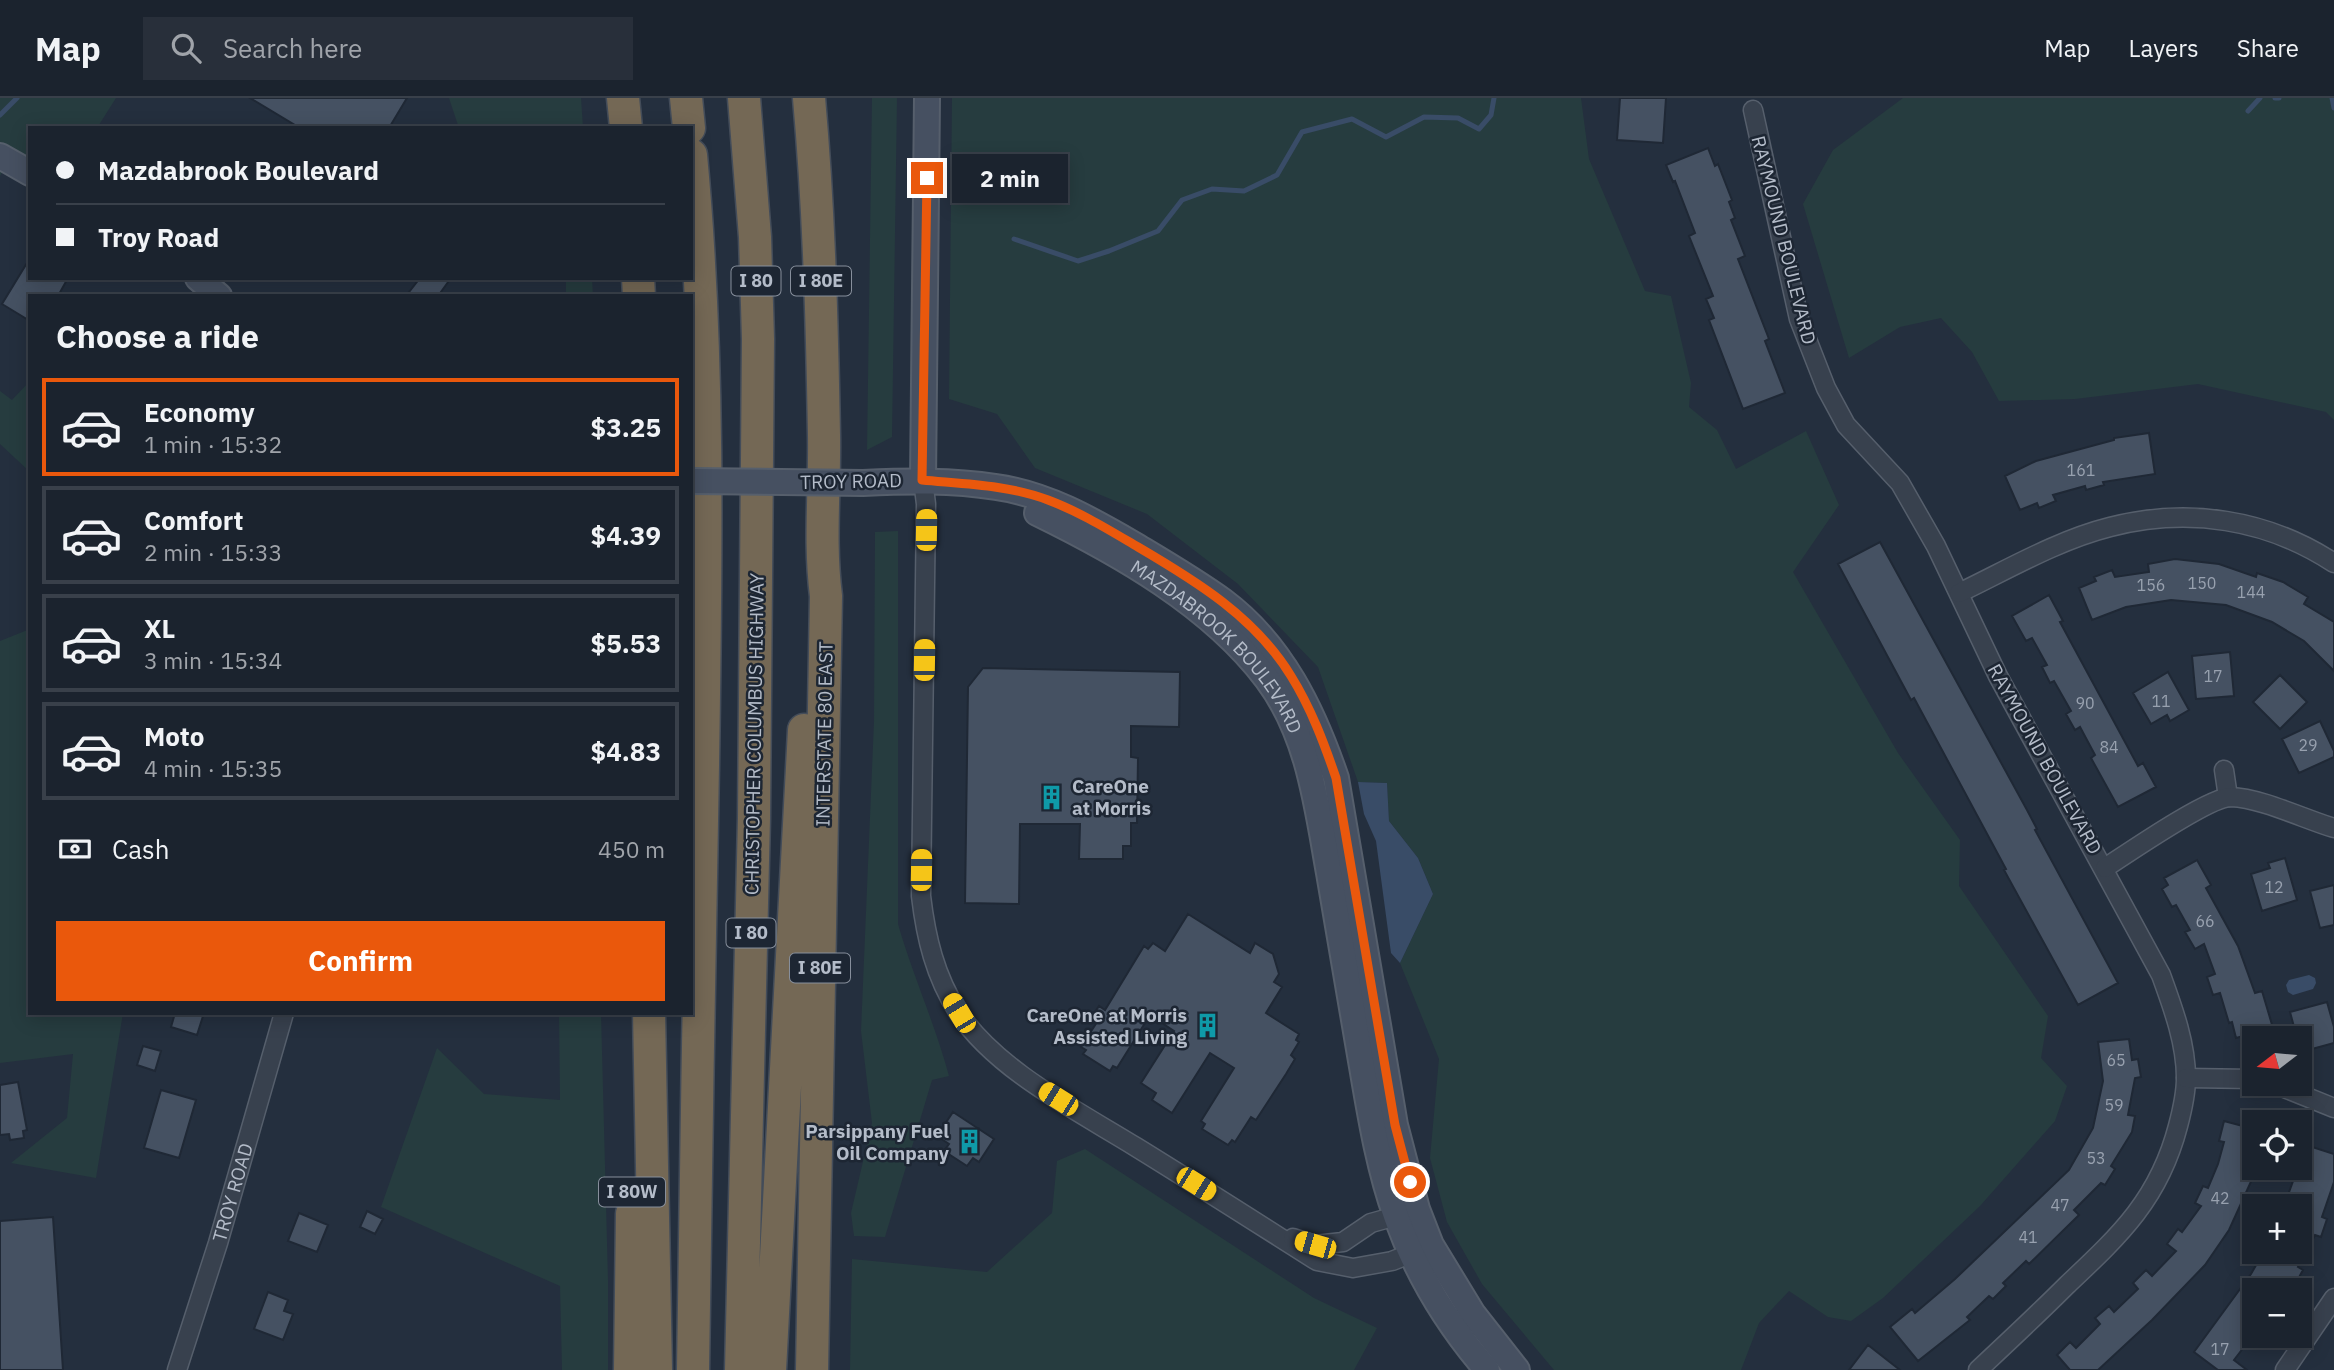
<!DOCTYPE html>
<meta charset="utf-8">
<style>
body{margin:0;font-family:"IBM Plex Sans",sans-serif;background:#282f3a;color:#f1f3f6;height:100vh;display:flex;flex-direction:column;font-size:26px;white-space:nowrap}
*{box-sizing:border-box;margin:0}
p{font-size:23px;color:#a0a4aa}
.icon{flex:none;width:38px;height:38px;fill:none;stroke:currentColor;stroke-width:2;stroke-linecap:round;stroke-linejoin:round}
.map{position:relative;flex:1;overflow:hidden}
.details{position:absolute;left:28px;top:196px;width:665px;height:721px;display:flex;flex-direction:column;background:#1b232e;border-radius:0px;box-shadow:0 4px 18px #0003,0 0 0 2px #39404a}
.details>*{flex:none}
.guide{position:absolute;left:28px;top:28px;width:665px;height:154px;border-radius:0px;box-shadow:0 4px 18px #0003,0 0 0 2px #39404a;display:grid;align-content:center;height:154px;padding:0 28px;background:#1b232e}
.needle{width:46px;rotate:254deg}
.tools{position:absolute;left:2242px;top:928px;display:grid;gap:14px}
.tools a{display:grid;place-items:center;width:70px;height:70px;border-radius:0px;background:#1b232e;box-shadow:0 4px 18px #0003,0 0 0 2px #39404a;font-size:35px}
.end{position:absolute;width:32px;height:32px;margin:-16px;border:9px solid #ea580c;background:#fff;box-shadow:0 0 0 4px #fff}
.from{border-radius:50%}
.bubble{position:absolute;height:49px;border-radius:0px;background:#1b232e;box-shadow:0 4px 18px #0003,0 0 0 2px #39404a;font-size:23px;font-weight:700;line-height:49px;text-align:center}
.car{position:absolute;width:21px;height:42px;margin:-21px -10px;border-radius:9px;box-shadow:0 0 5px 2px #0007;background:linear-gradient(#f5c518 24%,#345 0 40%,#f5c518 0 76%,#345 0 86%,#f5c518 0)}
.guide b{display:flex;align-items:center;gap:24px;height:66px;font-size:26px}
.guide b+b{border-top:2px solid #39404a}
.guide i{width:18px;height:18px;background:#f1f3f6}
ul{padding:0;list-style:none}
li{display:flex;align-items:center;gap:21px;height:98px;margin:0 14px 10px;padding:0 14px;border:4px solid #39404a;border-radius:0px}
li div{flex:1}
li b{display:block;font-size:26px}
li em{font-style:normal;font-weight:700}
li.current{border-color:#ea580c}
li>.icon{width:63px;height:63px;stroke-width:1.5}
h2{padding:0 28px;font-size:32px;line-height:84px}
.pay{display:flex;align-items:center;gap:18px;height:77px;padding:0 28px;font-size:26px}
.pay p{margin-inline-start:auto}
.button{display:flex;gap:14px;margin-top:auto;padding:14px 28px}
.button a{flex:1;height:80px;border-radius:0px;background:#ea580c;color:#fff;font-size:28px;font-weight:700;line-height:80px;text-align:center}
header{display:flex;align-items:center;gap:42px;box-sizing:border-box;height:98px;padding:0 35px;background:#1b232e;border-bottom:2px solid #39404a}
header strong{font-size:33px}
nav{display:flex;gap:38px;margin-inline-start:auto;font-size:24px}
.search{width:490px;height:63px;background:#282f3a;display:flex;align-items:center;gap:18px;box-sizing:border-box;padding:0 24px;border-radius:0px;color:#a0a4aa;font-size:26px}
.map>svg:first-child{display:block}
.green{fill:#263c3f}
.water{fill:#394c67}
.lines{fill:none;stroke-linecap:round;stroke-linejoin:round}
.stream{stroke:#394c67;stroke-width:5}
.building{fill:#455162;stroke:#1f2835;stroke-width:2}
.street-casing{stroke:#565f6c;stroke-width:21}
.secondary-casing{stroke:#565f6c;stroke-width:28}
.highway-casing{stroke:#434c59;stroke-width:35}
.street{stroke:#38414e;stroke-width:18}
.secondary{stroke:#465061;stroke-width:24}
.highway{stroke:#746855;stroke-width:32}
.secondary-bridge-casing{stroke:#565f6c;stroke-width:28;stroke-linecap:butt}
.secondary-bridge{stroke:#465061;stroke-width:24}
.route{stroke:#ea580c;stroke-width:9}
.labels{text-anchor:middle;stroke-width:5;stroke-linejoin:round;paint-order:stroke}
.number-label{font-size:16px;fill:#98a1af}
.shield{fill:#1d2633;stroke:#878f9c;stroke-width:2}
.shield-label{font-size:18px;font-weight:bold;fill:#b4bcc9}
.street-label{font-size:19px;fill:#b4bcc9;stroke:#1d2633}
.poi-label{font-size:19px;font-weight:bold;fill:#b4bcc9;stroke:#1d2633;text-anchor:end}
</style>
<header>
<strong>Map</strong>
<div class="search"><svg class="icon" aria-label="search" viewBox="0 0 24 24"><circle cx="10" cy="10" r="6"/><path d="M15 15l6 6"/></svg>Search here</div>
<nav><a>Map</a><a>Layers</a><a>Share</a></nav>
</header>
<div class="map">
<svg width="2334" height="1272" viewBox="0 0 2334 1272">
<rect width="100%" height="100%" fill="#242f3e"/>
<path class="green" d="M0,0H116L97,30H30V62H10L0,78Z
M449,0H581L583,30H459Z
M872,0H897L892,339L867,352Z
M952,0H1581L1589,61L1645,193L1671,198L1691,285L1689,309L1717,332L1736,371L1806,333L1839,407L1793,474L1898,655L1960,742L1959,788L2048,918L2041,960L2067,988L2055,1023L1980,1108L1883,1200L1851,1223L1828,1219L1789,1193L1759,1225L1741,1272H1554L1482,1186L1447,1124L1430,1060L1439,961L1400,865L1433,796L1418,760L1389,723L1387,685L1358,684L1318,569L1238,486L1147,416L1035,370L997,316L949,301Z
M1903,0H2334V322L2326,314L2198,286L2075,301L1999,303L1972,254L1941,220L1900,229L1849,260L1803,106L1833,52Z
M566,180H592L593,198H566Z
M30,283V374L0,346V293L12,302Z
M898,433V826C913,878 935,926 949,978L932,982L885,1139L854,1138L851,1115L872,1025L861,933L874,624L875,434Z
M30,531V915H123L96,1080L11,1065L67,1020L73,956L0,965V543Z
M559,915H601L608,1182V1272H562L560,1188L381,1109L437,950L484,996L560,1002Z
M1085,1051L1314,1200L1377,1230L1354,1272H850L852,1161L987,1174L1052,1115L1057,1063Z"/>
<path class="water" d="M1358,684L1387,685L1389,723L1418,760L1433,796L1400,865L1391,855L1376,743L1364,716Z
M2309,877L2315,880L2316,885L2313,891L2293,897L2288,894L2286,887L2289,882Z"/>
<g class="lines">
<path class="stream" d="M2275,0H2279
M2332,0L2334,10
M2248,13L2260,0
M0,17L17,0
M1014,141L1078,163L1109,153L1158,133L1182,102L1212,91L1244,93L1277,77L1302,34L1352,21L1386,39L1424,19L1458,20L1479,31L1491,17L1494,0"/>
</g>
<path class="building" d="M250,0H407L389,30H300Z
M1620,0H1666L1663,45L1617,42Z
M1708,50L1715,68L1718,66L1732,102L1729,104L1735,120L1731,122L1745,158L1738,161L1769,241L1765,243L1785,295L1743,311L1709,222L1714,220L1706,201L1713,198L1689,138L1695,135L1675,83L1673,84L1666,67Z
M30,160V180H68L58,198H30V223L2,206Z
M420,180H451L438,198H406Z
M2149,335L2155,376L2103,384L2104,387L2086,392L2085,388L2053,397L2056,403L2039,410L2037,405L2020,412L2005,378L2036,363L2114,342V340Z
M1880,444L2027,712L2037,731L2035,732L2118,885L2078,907L2004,772L2006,771L1914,600L1911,602L1838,466Z
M2175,461L2219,466L2256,479L2257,475L2283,484L2308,499L2304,506L2334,524V573L2304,543L2272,524L2226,507L2171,502L2126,509L2092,522L2079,490L2096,483L2094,479L2112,472L2115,479L2149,474L2148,466Z
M2049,497L2063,523L2060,524L2138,668L2143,665L2156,689L2118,709L2091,660L2095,657L2080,629L2075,632L2066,616L2071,613L2054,583L2050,585L2042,569L2047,567L2032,540L2026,543L2012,518Z
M2230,554L2234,598L2196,601L2192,558Z
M983,570L1180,574L1179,629L1131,628V659L1138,660L1137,725H1131V748H1123V761H1079L1080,726H1020L1019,806L965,805L968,589Z
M2168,574L2189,612L2170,623L2167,617L2151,626L2133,595Z
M2280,577L2307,604L2280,631L2253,604Z
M2320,623L2334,653V659L2299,675L2282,641Z
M2285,760L2297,802L2262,813L2251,776L2270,770L2268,765Z
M2197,762L2211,787L2206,790L2238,848L2255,895L2262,893L2273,930L2236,940L2232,924L2229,925L2220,895L2213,897L2207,879L2215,876L2204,846L2195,851L2185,834L2190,832L2176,807L2172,809L2162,791L2168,787L2164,780Z
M2334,787V827L2320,830L2310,793Z
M1188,816L1250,855L1255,845L1273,856L1279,876L1274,884L1282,889L1266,915L1299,936L1296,942L1299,944L1291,957L1295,961L1286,976L1256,1022L1251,1019L1235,1044L1232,1042L1228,1047L1202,1031L1205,1026L1201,1023L1234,970L1210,955L1172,1015L1152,1002L1156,995L1141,985L1174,933L1150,917L1117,970L1113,968L1110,973L1083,956L1086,952L1081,949L1097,924L1091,920L1099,908L1105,912L1144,848L1148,851L1153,845L1165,853Z
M2327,904L2334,929V945L2301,954L2300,940H2297L2290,914Z
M175,915H204L197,937L171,929Z
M2129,941L2132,962L2138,961L2141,979L2135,980L2128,1017L2135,1018L2132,1034L2111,1068L2115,1071L2105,1087L2101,1085L2074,1112L2079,1117L2029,1166L2026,1163L2003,1185L2006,1188L1993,1201L1989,1198L1967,1219L1970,1222L1918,1263L1890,1229L1912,1211L1915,1215L1955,1181L2069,1072L2093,1030L2103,983L2098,944Z
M143,948L161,953L155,973L137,967Z
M18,984L27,1032L23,1033L24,1040L10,1042L9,1036L0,1037V987Z
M161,992L196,1002L179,1060L144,1050Z
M953,1014L994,1041L979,1064L973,1060L967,1068L944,1053L949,1046L937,1038Z
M2224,1023L2254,1031V1077L2229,1132L2205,1167L2152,1222L2098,1272H2070L2057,1257L2070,1244L2076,1250L2100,1226L2095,1220L2109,1208L2114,1214L2138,1191L2133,1185L2146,1172L2152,1178L2176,1153L2167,1146L2178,1131L2182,1134L2201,1108L2195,1105L2203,1088L2208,1090L2218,1066L2224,1044L2219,1043Z
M2303,1046L2334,1056V1084L2322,1119L2327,1121L2321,1139L2315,1137L2298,1169L2303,1172L2292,1192H2254V1236L2234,1262L2247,1272H2218L2194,1254L2251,1176L2264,1153H2300V1108H2284L2297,1072L2296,1069H2300Z
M367,1113L383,1121L375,1136L360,1129Z
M299,1115L328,1127L317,1154L288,1143Z
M53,1119L63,1272H0V1123Z
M268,1194L288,1202L284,1213L293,1216L283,1242L254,1231Z
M1868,1247L1900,1272H1849Z"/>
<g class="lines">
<defs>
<g id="street">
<path d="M1753,12L1799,221L1826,290L1846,327L1900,385L1936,448L1998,578L2161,877C2173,910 2186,945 2186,980C2186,996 2182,1013 2178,1028C2159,1101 2120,1137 2067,1187C2038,1216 2008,1244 1978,1272"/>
<path d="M923,382L926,406L921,798C926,840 935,878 958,914C996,972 1078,1013 1136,1049C1196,1086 1257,1125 1317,1163L1353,1170L1392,1163L1420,1152"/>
<path d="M1959,495C2007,472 2058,442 2110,429C2188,409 2267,421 2334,465"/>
<path d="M2224,672L2228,699"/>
<path d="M2105,770C2128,755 2209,699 2231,699C2261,700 2304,721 2334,730"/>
<path d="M2186,980L2254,981"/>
<path d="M2272,985L2334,1010"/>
<path d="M1293,1140L1315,1147L1343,1144L1371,1125L1407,1115"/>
<path id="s1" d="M177,1272L218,1145L284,915"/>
<path d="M2285,1272L2334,1200"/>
</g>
<g id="secondary">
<path d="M0,58L30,75"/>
<path d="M198,180L219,198"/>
<path d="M923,382L927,0"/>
<path d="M863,385C908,383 951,382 996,389C1046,396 1090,421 1133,446C1163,464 1194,482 1223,503C1282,547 1313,613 1336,680L1395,1027L1417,1111L1431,1147L1473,1216L1517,1272"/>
<path id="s2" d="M1037,415C1119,455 1211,507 1267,581C1309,637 1317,708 1329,775C1340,838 1350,901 1361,963C1370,1015 1378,1068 1396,1118C1416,1174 1448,1227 1487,1272"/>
</g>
<path id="highway" d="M623,0L626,30
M686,0L689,30
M809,0C819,112 822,224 824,337C825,391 819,444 826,498L812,1272
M691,57C710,260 706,464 703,667C699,869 696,1070 693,1272
M638,180L639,198
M649,915L656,1272
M630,1272L632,1116
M741,1272L754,720L758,241L755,139L744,0
M770,1272L804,632"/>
</defs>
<use href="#street" class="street-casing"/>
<use href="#secondary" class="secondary-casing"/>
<use href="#highway" class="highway-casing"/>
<use href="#street" class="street"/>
<use href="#secondary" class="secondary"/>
<use href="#highway" class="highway"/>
<defs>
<path id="secondary-bridge" d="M691,383L863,385"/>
</defs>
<use href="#secondary-bridge" class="secondary-bridge-casing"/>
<use href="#secondary-bridge" class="secondary-bridge"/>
</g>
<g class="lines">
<path class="route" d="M927,80L922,382C964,386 1009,387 1048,402C1080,414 1109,432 1138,449C1196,483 1255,519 1291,578C1311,610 1324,645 1336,680L1395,1027L1410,1084"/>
</g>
<defs>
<symbol id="building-bare" viewBox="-9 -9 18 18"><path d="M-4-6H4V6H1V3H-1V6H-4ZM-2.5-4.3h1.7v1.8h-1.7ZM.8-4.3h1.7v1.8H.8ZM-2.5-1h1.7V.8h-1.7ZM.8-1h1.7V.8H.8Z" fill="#0f9aa8" stroke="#1d2633" stroke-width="2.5" paint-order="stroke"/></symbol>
</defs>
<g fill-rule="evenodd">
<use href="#building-bare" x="1034" y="682" width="35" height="35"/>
<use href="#building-bare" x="1190" y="910" width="35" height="35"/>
<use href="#building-bare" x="952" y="1026" width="35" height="35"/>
</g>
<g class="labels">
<g class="number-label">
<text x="2081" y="378">161</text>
<text x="2202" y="491">150</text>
<text x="2151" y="493">156</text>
<text x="2251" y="500">144</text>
<text x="2213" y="584">17</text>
<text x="2161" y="609">11</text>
<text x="2085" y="611">90</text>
<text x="2308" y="653">29</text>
<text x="2109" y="655">84</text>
<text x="2274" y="795">12</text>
<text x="2205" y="829">66</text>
<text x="2116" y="968">65</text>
<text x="2114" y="1013">59</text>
<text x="2096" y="1066">53</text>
<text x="2220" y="1106">42</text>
<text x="2060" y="1113">47</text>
<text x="2028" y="1145">41</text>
<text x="2220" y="1257">17</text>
</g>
<g class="shield">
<rect x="731.5" y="168.5" width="49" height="29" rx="5"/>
<rect x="791" y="168.5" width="60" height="29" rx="5"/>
<rect x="726.5" y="820.5" width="49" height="29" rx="5"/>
<rect x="790" y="855.5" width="60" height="29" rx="5"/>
<rect x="599" y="1079.5" width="66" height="29" rx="5"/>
</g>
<g class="shield-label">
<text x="756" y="189">I 80</text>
<text x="821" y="189">I 80E</text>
<text x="751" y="841">I 80</text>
<text x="820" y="876">I 80E</text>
<text x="632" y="1100">I 80W</text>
</g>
<g class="street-label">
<text transform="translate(1784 142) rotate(76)" y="7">RAYMOUND BOULEVARD</text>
<text transform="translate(851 383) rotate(-1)" y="7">TROY ROAD</text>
<text dy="7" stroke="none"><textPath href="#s2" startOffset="228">MAZDABROOK BOULEVARD</textPath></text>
<text transform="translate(754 636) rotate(-89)" y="7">CHRISTOPHER COLUMBUS HIGHWAY</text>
<text transform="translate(824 636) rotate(-89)" y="7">INTERSTATE 80 EAST</text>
<text transform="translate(2045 661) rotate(61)" y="7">RAYMOUND BOULEVARD</text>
<text dy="7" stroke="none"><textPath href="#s1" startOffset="186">TROY ROAD</textPath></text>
</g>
<g class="poi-label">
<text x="1072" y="695" text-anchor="start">CareOne<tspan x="1072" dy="22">at Morris</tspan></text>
<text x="1187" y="924">CareOne at Morris<tspan x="1187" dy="22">Assisted Living</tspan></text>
<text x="949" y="1040">Parsippany Fuel<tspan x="949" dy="22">Oil Company</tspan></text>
</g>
</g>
</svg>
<div class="tools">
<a><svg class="needle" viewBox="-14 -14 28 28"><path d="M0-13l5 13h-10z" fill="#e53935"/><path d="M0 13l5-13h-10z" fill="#a0a4aa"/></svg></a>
<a><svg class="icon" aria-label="locate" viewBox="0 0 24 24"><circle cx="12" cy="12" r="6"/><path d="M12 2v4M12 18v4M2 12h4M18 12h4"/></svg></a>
<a>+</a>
<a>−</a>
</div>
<i class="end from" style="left:1410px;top:1084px"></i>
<i class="end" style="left:927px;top:80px"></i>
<div class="bubble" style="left:952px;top:56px;width:116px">2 min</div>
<i class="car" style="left:926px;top:432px;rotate:1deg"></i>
<i class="car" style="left:924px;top:562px;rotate:1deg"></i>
<i class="car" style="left:921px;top:772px;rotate:1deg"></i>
<i class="car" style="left:959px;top:915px;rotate:329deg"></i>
<i class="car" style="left:1058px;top:1001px;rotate:302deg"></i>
<i class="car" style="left:1196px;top:1086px;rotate:122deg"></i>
<i class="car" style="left:1315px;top:1147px;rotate:286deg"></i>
<div class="guide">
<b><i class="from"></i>Mazdabrook Boulevard</b>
<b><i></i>Troy Road</b>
</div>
<section class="details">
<h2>Choose a ride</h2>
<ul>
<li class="current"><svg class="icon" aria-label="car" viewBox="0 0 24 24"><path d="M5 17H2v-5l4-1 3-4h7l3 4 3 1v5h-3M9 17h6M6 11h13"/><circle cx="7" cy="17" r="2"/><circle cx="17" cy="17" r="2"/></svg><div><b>Economy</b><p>1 min · 15:32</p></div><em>$3.25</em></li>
<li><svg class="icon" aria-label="car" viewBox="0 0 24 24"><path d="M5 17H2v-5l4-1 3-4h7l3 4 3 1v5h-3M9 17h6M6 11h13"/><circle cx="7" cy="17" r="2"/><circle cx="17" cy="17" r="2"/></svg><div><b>Comfort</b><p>2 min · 15:33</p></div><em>$4.39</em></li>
<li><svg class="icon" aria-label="car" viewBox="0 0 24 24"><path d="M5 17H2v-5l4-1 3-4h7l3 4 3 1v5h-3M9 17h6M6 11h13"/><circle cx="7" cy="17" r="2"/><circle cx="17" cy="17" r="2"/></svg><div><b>XL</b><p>3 min · 15:34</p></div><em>$5.53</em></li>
<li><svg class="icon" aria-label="car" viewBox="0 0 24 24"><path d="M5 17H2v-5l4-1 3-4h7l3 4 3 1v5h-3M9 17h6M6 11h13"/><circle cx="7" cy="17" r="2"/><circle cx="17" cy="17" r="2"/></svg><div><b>Moto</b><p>4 min · 15:35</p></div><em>$4.83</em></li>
</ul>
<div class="pay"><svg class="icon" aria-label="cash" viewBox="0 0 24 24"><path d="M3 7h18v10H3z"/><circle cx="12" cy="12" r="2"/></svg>Cash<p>450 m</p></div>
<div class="button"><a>Confirm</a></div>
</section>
</div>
